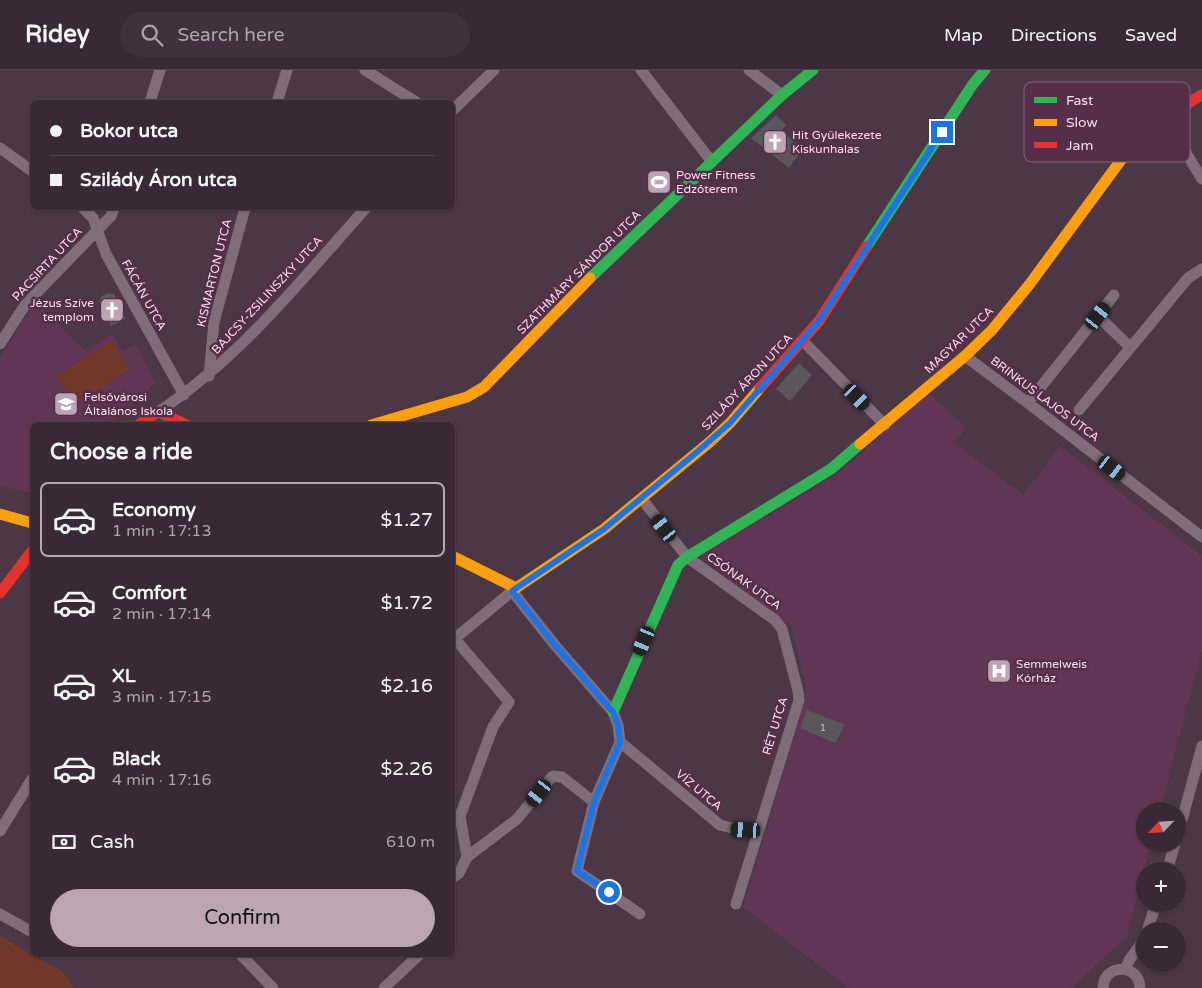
<!DOCTYPE html>
<meta charset="utf-8">
<style>
body{margin:0;font-family:"Varela Round",sans-serif;background:#40313c;color:#f1f3f6;height:100vh;display:flex;flex-direction:column;font-size:19px;white-space:nowrap}
*{box-sizing:border-box;margin:0}
p{font-size:16px;color:#aba6ac}
.icon{flex:none;width:28px;height:28px;fill:none;stroke:currentColor;stroke-width:2;stroke-linecap:round;stroke-linejoin:round}
.map{position:relative;flex:1;overflow:hidden}
.drawer{position:absolute;left:30px;top:352px;width:425px;height:535px;display:flex;flex-direction:column;background:#392934;border-radius:8px;box-shadow:0 1px 4px #0004,0 0 0 1px #53454f}
.drawer>*{flex:none}
.hud{position:absolute;left:30px;top:30px;width:425px;height:110px;border-radius:8px;box-shadow:0 1px 4px #0004,0 0 0 1px #53454f;display:grid;align-content:center;height:110px;padding:0 20px;background:#392934}
.needle{width:32px;rotate:245deg}
.controls{position:absolute;left:1136px;top:732px;display:grid;gap:10px}
.controls a{display:grid;place-items:center;width:50px;height:50px;border-radius:50%;background:#392934;box-shadow:0 1px 4px #0004,0 0 0 1px #53454f;font-size:25px}
.end{position:absolute;width:22px;height:22px;margin:-11px;border:6px solid #1a73e8;background:#fff;box-shadow:0 0 0 2px #fff}
.from{border-radius:50%}
.car{position:absolute;width:15px;height:30px;margin:-15px -8px;border-radius:6px;box-shadow:0 0 4px 1px #0007;background:linear-gradient(#222 24%,#8ab4d8 0 40%,#222 0 76%,#8ab4d8 0 86%,#222 0)}
.hud b{display:flex;align-items:center;gap:18px;height:48px;font-size:19px}
.hud b+b{border-top:1px solid #53454f}
.hud i{width:12px;height:12px;background:#f1f3f6}
ul{padding:0;list-style:none}
li{display:flex;align-items:center;gap:15px;height:75px;margin:0 10px 8px;padding:0 10px;border:2px solid transparent;border-radius:8px}
li div{flex:1}
li b{display:block;font-size:19px}
li em{font-style:normal;font-weight:600}
li.selected{border-color:#bba4b3}
li>.icon{width:45px;height:45px;stroke-width:1.5}
h2{padding:0 20px;font-size:22px;line-height:60px}
.pay{display:flex;align-items:center;gap:12px;height:55px;padding:0 20px;font-size:19px}
.pay p{margin-inline-start:auto}
.cta{display:flex;gap:10px;margin-top:auto;padding:10px 20px}
.cta a{flex:1;height:58px;border-radius:30px;background:#bba4b3;color:#111;font-size:20px;font-weight:600;line-height:58px;text-align:center}
header{display:flex;align-items:center;gap:30px;box-sizing:border-box;height:70px;padding:0 25px;background:#392934;border-bottom:1px solid #53454f}
header strong{font-size:24px}
nav{display:flex;gap:28px;margin-inline-start:auto;font-size:18px}
.search{width:350px;height:45px;background:#40313c;display:flex;align-items:center;gap:12px;box-sizing:border-box;padding:0 18px;border-radius:28px;color:#aba6ac;font-size:19px}
.map>svg:first-child{display:block}
.built{fill:#613654}
.green{fill:#703929}
.building{fill:#5a575a}
.lines{fill:none;stroke-linecap:round;stroke-linejoin:round}
.street{stroke:#7f6e79;stroke-width:11}
.fast{stroke:#30b455;stroke-width:11}
.slow{stroke:#ff9f0a;stroke-width:11}
.jam{stroke:#e5322d;stroke-width:11}
.route{stroke:#1a73e8;stroke-width:6}
.labels{text-anchor:middle;stroke-width:5;stroke-linejoin:round;paint-order:stroke}
.number-label{font-size:10px;fill:#d0bcc9}
.poi-label{font-size:12px;fill:#f7deee;stroke:#552e49;text-anchor:start}
.street-label{font-size:12px;fill:#f7deee;stroke:#552e49}
.key{fill:#552e49;stroke:#86637b;stroke-width:1}
.key-label{font-size:14px;fill:#f7deee}
</style>
<header>
<strong>Ridey</strong>
<div class="search"><svg class="icon" aria-label="search" viewBox="0 0 24 24"><circle cx="10" cy="10" r="6"/><path d="M15 15l6 6"/></svg>Search here</div>
<nav><a>Map</a><a>Directions</a><a>Saved</a></nav>
</header>
<div class="map">
<svg width="1202" height="918" viewBox="0 0 1202 918">
<rect width="100%" height="100%" fill="#4c3746"/>
<path class="built" d="M35,232L85,281L113,264L122,281L135,274L155,313L109,355H32V424L0,416V288Z
M929,323L966,358L954,373L1023,425L1060,376L1202,486V580L1160,741H1145V774H1151L1127,867L1071,918H849L743,837L807,622L791,556L700,487L839,403Z"/>
<path class="green" d="M112,271L130,299L75,335L56,306Z
M0,866L64,903L74,918H0Z"/>
<path class="building" d="M776,45L786,55L781,61L803,79L789,98L751,68Z
M108,223L114,224L126,249L111,256L99,232L102,226Z
M799,293L812,305L790,331L776,319Z
M807,640L845,655L835,673L800,658Z"/>
<g class="lines">
<path class="street" d="M365,0L416,32
M641,0L712,92
M749,0L782,25
M150,32L160,0
M277,32L287,0
M452,41L494,0
M1164,47L1202,109
M0,78L32,101
M83,138L93,148L106,184L184,325
M1098,246L1130,277
M803,271L885,355
M0,274L25,235L111,146L114,138
M965,286L1028,333L1202,467
M209,306L214,252L245,138
M1028,333L1114,225
M1079,340L1188,208L1202,199
M158,342C241,287 300,211 366,138
M642,429L687,487L775,550L782,559L798,621L799,630L736,834
M512,521L554,574L613,642L618,655L620,672L594,732
M455,569L509,632L493,657L460,746L467,787
M452,571L516,518
M620,672L720,755L736,759L757,760
M0,761L32,709
M1178,765L1202,676
M1167,801L1175,774
M452,808L459,803L467,787L517,749L550,709L553,706L562,707L594,732L577,801L640,844
M0,844L32,862
M1147,861L1156,834
M241,885L273,918
M1125,899L1130,889L1145,868
M384,918L419,885
M1103,918C1104,893 1139,893 1140,918"/>
<path class="fast" d="M867,176L973,14L985,0
M590,208L782,25L813,0
M613,642L678,495L687,487L831,399L860,374"/>
<path class="slow" d="M371,355L467,327L484,317L590,208
M860,374L965,286L992,260L1029,215L1135,71
M0,444L32,453
M452,486L516,518L604,459L711,371L730,353L760,318"/>
<path class="jam" d="M1135,71L1149,56L1202,25
M760,318L819,251L867,176
M138,355L158,342L187,355
M0,523L32,481"/>
</g>
<g class="lines">
<path class="route" d="M609,822L577,801L594,732L620,672L618,655L613,642L554,574L512,521L604,459L697,382L730,353L819,251L942,62"/>
</g>
<defs>
<symbol id="church-square" viewBox="-11 -11 22 22"><rect x="-9" y="-9" width="18" height="18" rx="4" fill="#bba4b3" stroke="#552e49"/><path d="M-1.2-6h2.4v3.5h3.3v2.4h-3.3V6h-2.4V-.1h-3.3v-2.4h3.3Z" fill="#fff"/></symbol>
<symbol id="stadium-square" viewBox="-11 -11 22 22"><rect x="-9" y="-9" width="18" height="18" rx="4" fill="#bba4b3" stroke="#552e49"/><path d="M0-5a6.5 5 0 1 0 0 10a6.5 5 0 1 0 0-10ZM-3.5-1.8h7v3.6h-7Z" fill="#fff"/></symbol>
<symbol id="school-square" viewBox="-11 -11 22 22"><rect x="-9" y="-9" width="18" height="18" rx="4" fill="#bba4b3" stroke="#552e49"/><path d="M0-5L7-2L0 1L-7-2ZM-4 1L0 2.5L4 1V4Q0 6-4 4Z" fill="#fff"/></symbol>
<symbol id="hospital-square" viewBox="-11 -11 22 22"><rect x="-9" y="-9" width="18" height="18" rx="4" fill="#bba4b3" stroke="#552e49"/><path d="M-5-5h3v3.5h4V-5h3V5h-3V1.5h-4V5h-3Z" fill="#fff"/></symbol>
</defs>
<g fill-rule="evenodd">
<use href="#church-square" x="761" y="58" width="28" height="28"/>
<use href="#stadium-square" x="645" y="98" width="28" height="28"/>
<use href="#church-square" x="98" y="226" width="28" height="28"/>
<use href="#school-square" x="52" y="320" width="28" height="28"/>
<use href="#hospital-square" x="985" y="587" width="28" height="28"/>
</g>
<g class="labels">
<g class="number-label">
<text x="823" y="661">1</text>
</g>
<g class="poi-label">
<text x="792" y="69">Hit Gyülekezete<tspan x="792" dy="14">Kiskunhalas</tspan></text>
<text x="676" y="109">Power Fitness<tspan x="676" dy="14">Edzőterem</tspan></text>
<text x="94" y="237" text-anchor="end">Jézus Szíve<tspan x="94" dy="14">templom</tspan></text>
<text x="84" y="331">Felsővárosi<tspan x="84" dy="14">Általános Iskola</tspan></text>
<text x="1016" y="598">Semmelweis<tspan x="1016" dy="14">Kórház</tspan></text>
</g>
<g class="street-label">
<text transform="translate(47 194) rotate(-47)" y="4">PACSIRTA UTCA</text>
<text transform="translate(579 202) rotate(-45)" y="4">SZATHMÁRY SÁNDOR UTCA</text>
<text transform="translate(214 203) rotate(-76)" y="4">KISMARTON UTCA</text>
<text transform="translate(144 225) rotate(61)" y="4">FÁCÁN UTCA</text>
<text transform="translate(267 225) rotate(-47)" y="4">BAJCSY-ZSILINSZKY UTCA</text>
<text transform="translate(959 270) rotate(-44)" y="4">MAGYAR UTCA</text>
<text transform="translate(747 312) rotate(-47)" y="4">SZILÁDY ÁRON UTCA</text>
<text transform="translate(1045 329) rotate(37)" y="4">BRINKUS LAJOS UTCA</text>
<text transform="translate(744 511) rotate(36)" y="4">CSÓNAK UTCA</text>
<text transform="translate(775 656) rotate(-73)" y="4">RÉT UTCA</text>
<text transform="translate(699 720) rotate(40)" y="4">VÍZ UTCA</text>
</g>
</g>
<rect x="1024" y="12" width="166" height="80" rx="8" class="key"/>
<rect x="1034" y="27" width="23" height="6" fill="#30b455"/>
<rect x="1034" y="49" width="23" height="7" fill="#ff9f0a"/>
<rect x="1034" y="72" width="23" height="6" fill="#e5322d"/>
<g class="key-label">
<text x="1066" y="35">Fast</text>
<text x="1066" y="57">Slow</text>
<text x="1066" y="80">Jam</text>
</g>
</svg>
<div class="controls">
<a><svg class="needle" viewBox="-14 -14 28 28"><path d="M0-13l5 13h-10z" fill="#e53935"/><path d="M0 13l5-13h-10z" fill="#aba6ac"/></svg></a>
<a>+</a>
<a>−</a>
</div>
<i class="end from" style="left:609px;top:822px"></i>
<i class="end" style="left:942px;top:62px"></i>
<i class="car" style="left:1098px;top:246px;rotate:38deg"></i>
<i class="car" style="left:857px;top:327px;rotate:136deg"></i>
<i class="car" style="left:1112px;top:398px;rotate:128deg"></i>
<i class="car" style="left:664px;top:458px;rotate:322deg"></i>
<i class="car" style="left:644px;top:571px;rotate:203deg"></i>
<i class="car" style="left:539px;top:723px;rotate:218deg"></i>
<i class="car" style="left:746px;top:760px;rotate:273deg"></i>
<div class="hud">
<b><i class="from"></i>Bokor utca</b>
<b><i></i>Szilády Áron utca</b>
</div>
<section class="drawer">
<h2>Choose a ride</h2>
<ul>
<li class="selected"><svg class="icon" aria-label="car" viewBox="0 0 24 24"><path d="M5 17H2v-5l4-1 3-4h7l3 4 3 1v5h-3M9 17h6M6 11h13"/><circle cx="7" cy="17" r="2"/><circle cx="17" cy="17" r="2"/></svg><div><b>Economy</b><p>1 min · 17:13</p></div><em>$1.27</em></li>
<li><svg class="icon" aria-label="car" viewBox="0 0 24 24"><path d="M5 17H2v-5l4-1 3-4h7l3 4 3 1v5h-3M9 17h6M6 11h13"/><circle cx="7" cy="17" r="2"/><circle cx="17" cy="17" r="2"/></svg><div><b>Comfort</b><p>2 min · 17:14</p></div><em>$1.72</em></li>
<li><svg class="icon" aria-label="car" viewBox="0 0 24 24"><path d="M5 17H2v-5l4-1 3-4h7l3 4 3 1v5h-3M9 17h6M6 11h13"/><circle cx="7" cy="17" r="2"/><circle cx="17" cy="17" r="2"/></svg><div><b>XL</b><p>3 min · 17:15</p></div><em>$2.16</em></li>
<li><svg class="icon" aria-label="car" viewBox="0 0 24 24"><path d="M5 17H2v-5l4-1 3-4h7l3 4 3 1v5h-3M9 17h6M6 11h13"/><circle cx="7" cy="17" r="2"/><circle cx="17" cy="17" r="2"/></svg><div><b>Black</b><p>4 min · 17:16</p></div><em>$2.26</em></li>
</ul>
<div class="pay"><svg class="icon" aria-label="cash" viewBox="0 0 24 24"><path d="M3 7h18v10H3z"/><circle cx="12" cy="12" r="2"/></svg>Cash<p>610 m</p></div>
<div class="cta"><a>Confirm</a></div>
</section>
</div>
